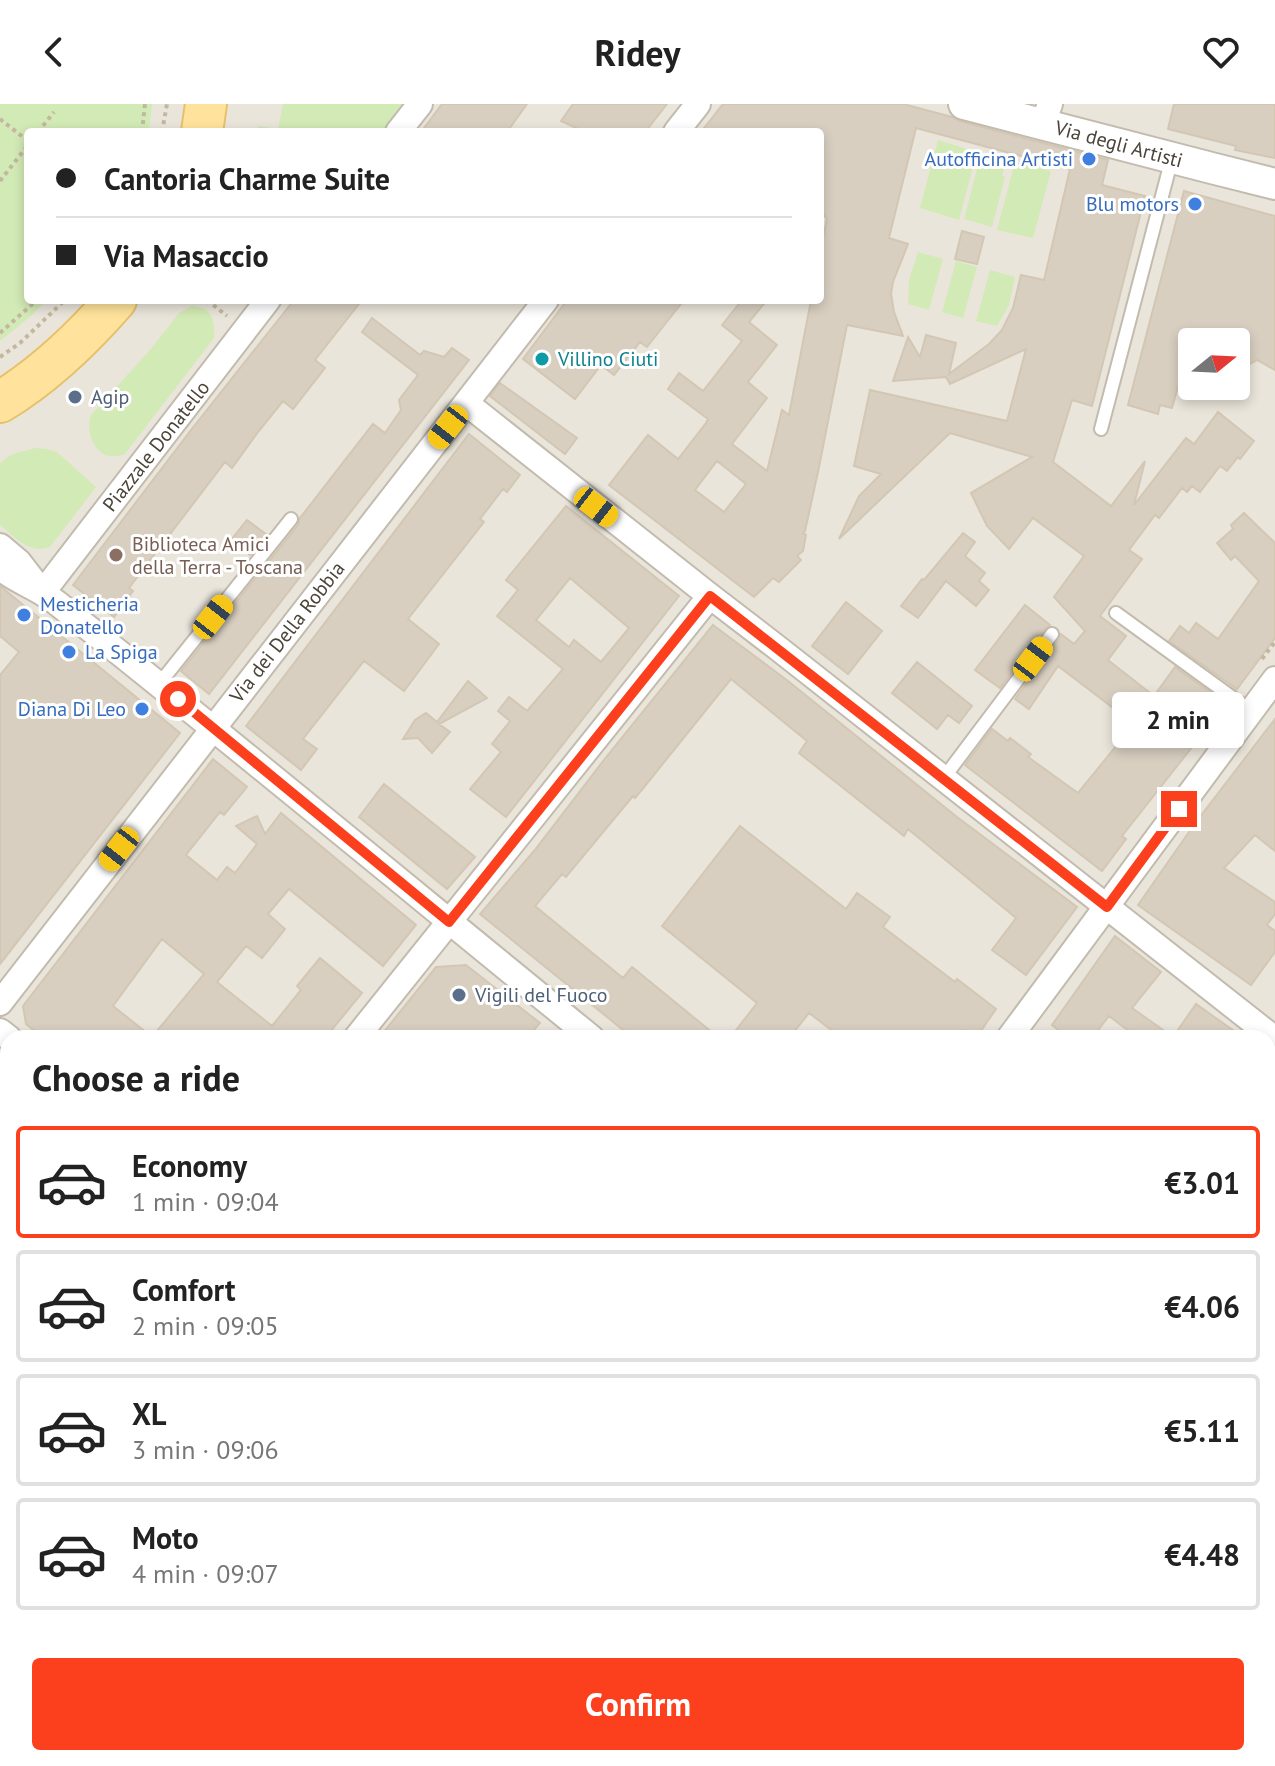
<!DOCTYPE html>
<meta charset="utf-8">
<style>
body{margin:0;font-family:"PT Sans",sans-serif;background:#f2f2f2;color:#222;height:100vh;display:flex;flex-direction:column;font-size:30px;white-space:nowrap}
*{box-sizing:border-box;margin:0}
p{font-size:26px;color:#767676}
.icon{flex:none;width:44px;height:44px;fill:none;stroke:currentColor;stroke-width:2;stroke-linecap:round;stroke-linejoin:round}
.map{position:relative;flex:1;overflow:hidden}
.drawer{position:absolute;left:0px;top:926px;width:1276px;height:736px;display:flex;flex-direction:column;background:#fff;border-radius:24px 24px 0 0;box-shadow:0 4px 12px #0003}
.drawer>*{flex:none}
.guide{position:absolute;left:24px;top:24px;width:800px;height:176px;border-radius:8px;box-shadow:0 4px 12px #0003;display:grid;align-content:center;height:176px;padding:0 32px;background:#fff}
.needle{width:52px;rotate:72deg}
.fabs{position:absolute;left:1178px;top:224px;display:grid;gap:16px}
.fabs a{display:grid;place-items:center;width:72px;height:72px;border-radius:8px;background:#fff;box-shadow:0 4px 12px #0003;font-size:40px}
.end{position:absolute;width:36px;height:36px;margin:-18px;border:10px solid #fc3f1d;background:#fff;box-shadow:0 0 0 4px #fff}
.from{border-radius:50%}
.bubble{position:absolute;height:56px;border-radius:8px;background:#fff;box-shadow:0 4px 12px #0003;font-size:26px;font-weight:600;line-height:56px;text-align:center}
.car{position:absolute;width:24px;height:48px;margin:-24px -12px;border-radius:10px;box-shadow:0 0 6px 2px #0007;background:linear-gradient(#f5c518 24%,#345 0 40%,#f5c518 0 76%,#345 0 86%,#f5c518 0)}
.guide b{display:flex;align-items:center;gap:28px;height:76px;font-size:30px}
.guide b+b{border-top:2px solid #e0e0e0}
.guide i{width:20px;height:20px;background:#222}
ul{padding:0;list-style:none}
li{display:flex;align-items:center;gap:24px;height:112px;margin:0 16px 12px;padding:0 16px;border:4px solid #e0e0e0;border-radius:8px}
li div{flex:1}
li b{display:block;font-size:30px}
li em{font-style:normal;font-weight:600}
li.current{border-color:#fc3f1d}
li>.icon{width:72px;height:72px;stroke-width:1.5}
h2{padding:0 32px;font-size:36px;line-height:96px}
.action{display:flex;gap:16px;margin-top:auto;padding:16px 32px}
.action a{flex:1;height:92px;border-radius:8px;background:#fc3f1d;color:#fff;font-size:32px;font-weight:600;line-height:92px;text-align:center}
header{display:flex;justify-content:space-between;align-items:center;height:104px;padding:0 32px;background:#fff;font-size:36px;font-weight:600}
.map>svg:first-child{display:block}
.residential{fill:#eae5da;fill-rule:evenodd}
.green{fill:#d2eab5}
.building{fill:#d8cfc1;stroke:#d3c7b4;stroke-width:2;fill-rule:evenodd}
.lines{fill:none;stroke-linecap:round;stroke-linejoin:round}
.service-casing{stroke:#c2bbae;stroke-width:16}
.minor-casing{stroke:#c2bbae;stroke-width:28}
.tertiary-casing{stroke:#c2bbae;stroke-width:34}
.primary-casing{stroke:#e6c16a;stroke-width:44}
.path{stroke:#c4b79f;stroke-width:4;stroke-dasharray:4 4;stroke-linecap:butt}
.service{stroke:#fff;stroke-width:12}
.minor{stroke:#fff;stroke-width:24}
.tertiary{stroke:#fff;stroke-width:30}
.primary{stroke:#ffe39c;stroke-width:40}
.rail-casing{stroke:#9a9a9a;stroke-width:9}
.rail{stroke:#fff;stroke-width:6;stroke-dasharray:18;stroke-linecap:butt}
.route{stroke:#fc3f1d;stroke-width:10}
.shop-dot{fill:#3f7fe0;stroke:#fff;stroke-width:3}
.culture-dot{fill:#0f9aa8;stroke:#fff;stroke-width:3}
.service-dot{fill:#5c6f8a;stroke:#fff;stroke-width:3}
.education-dot{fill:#8d6e63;stroke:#fff;stroke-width:3}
.labels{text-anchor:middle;stroke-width:6;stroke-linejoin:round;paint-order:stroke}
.street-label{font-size:20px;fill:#4b4439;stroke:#fff}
.shop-label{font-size:20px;fill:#366cbe;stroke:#fff;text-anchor:end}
.culture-label{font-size:20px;fill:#0d838f;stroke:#fff;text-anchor:start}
.service-label{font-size:20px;fill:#4e5e75;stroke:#fff;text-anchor:start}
.education-label{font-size:20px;fill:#785e54;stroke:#fff;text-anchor:start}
</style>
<header><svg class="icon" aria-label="back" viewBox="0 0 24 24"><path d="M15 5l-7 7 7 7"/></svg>Ridey<svg class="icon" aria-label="heart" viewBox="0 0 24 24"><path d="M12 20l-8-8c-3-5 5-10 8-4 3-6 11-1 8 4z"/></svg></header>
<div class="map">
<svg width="1275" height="1662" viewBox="0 0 1275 1662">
<rect width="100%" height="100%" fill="#f6f3ec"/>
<path class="residential" d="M0,0H1275V1417L1268,1426V934H8V1654H1091L1085,1662H0ZM28,28H820V196H28ZM1192,238H1236V282H1192Z"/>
<path class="green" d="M0,0H152L149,28H28V196H46L31,212L0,237Z
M283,0H405L382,28H257L258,22L278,25Z
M938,36L977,48L959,116L920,104Z
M983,57L1005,62L1002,72L1005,73L992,123L964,115L977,65H980Z
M1015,58L1051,67L1033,134L997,126Z
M918,148L943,155L929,206L908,200L909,176Z
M956,157L977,163L963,214L942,208Z
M990,166L1015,173L1009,201L997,222L976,217Z
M191,202C212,203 215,215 214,234L124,351C119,351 114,353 109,352C92,348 86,325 91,311L150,246L179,209Z
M34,344L47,345L57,348L96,383L50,443C28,450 16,434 0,421V360C8,349 22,348 34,344Z"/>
<path class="building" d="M442,0H527L507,28H421Z
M573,0H667L645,28H585L561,17Z
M723,0H903L952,13L959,17L1108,56L1102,81L1145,92L1092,302L1072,296L1053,358L1111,402L1145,357L1134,401L1186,334L1194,340L1218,308L1254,337L1240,355L1238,353L1227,367L1220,362L1200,388L1192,382L1187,388L1182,384L1159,414L1155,411L1129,446L1142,455L1100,512L1126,532L1108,556L1154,592L1175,563L1226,600L1122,732L1126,735L1102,767L965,661L992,625L1008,637L1010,634L1031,650L1028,653L1078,689L1134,620L1058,562L1029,605L1015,595L1059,535L1061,530L1074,540L1085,527L1054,493L1084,452L1033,414L1009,445L987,422L971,389L1032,353L950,329L839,435L859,392L881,370L854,362L870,286L1007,317L1026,245L950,280L946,273L893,277L908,233L920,253L926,231L956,239L949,270L989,240L1002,226L1013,204L1021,171L1044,176L1070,65L916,24L889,134L908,140L893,178L891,190L894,208L903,232L847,221L818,368L805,427L803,429L806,431L803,447L797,452L801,456L779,478L773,474L754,493L609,381L648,331L678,355L706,319L708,315L668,285L679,269L703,287L742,237L722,221L742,196H767L749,218L777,241L748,278L767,294L732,340L767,367L782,306L789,311L811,196H820V149L827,115L820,106V28H701ZM717,357L746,380L724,408L695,386Z
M1174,0H1275V54L1235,46L1236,42L1168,25Z
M1184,87L1275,112V266L1257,256L1236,268V238H1192V257L1185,280L1179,279L1172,304L1160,301L1158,310L1128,301Z
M962,127L984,133L977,160L955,155Z
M294,196H362L315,256L325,264L293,305L283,297L258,328L232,364L225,358L129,484L133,487L114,513L73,481L191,326Z
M567,196H684L647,243L640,238L614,271L601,261L575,295L523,255Z
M372,214L420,251L424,247L444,253L452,244L469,256L209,590L181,567L298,421L300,414L373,320L385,329L401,306L399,296L418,271L362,228Z
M500,279L577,334L565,350L490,292Z
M469,330L520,371L507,388L503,385L480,415L484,418L408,515L439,540L404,587L364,557L303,635L317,645L301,666L246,622Z
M566,402L679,492L506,713L470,685L501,648L492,640L510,617L498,607L509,593L527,607L563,565L497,512L518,486L506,476ZM570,474L629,524L601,558L574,536L569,543L536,516Z
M1244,409L1275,439V534L1237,585L1169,537L1180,522L1189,529L1196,519L1218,535L1259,477L1235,452L1231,456L1217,439L1233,425L1231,421Z
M247,416L267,431L250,451L231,436Z
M963,429L975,438L965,452L985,469L979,477L989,486L976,502L946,477L918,514L901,502L922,475L924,476Z
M0,482L180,629L0,860V571L19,548L0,532Z
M846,498L882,527L848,570L812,542Z
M1025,501L1050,521L1045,525L1000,584L975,566Z
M713,521L788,577L957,713L1077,803L1026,871L992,846L1016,814L908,725L904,732L799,649L807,637L731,575L645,682L635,694L633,692L566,773L562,770L535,802L623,874L632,863L719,934H633L480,810L534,747L607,652Z
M917,558L972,602L959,619L948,611L937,625L892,589Z
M468,577L487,594L439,620L450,628L432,649L418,634L403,635L415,616L426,609L437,618Z
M1275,615V747L1255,731L1224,764L1275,798V810L1267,821L1275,827V848L1251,881L1138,801L1196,718Z
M213,655L247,683L224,711L220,708L186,751L217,776L227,763L235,769L257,740L236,722L257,712L265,730L281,709L416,821L383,862L289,785L268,810L285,825L262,854L246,842L217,878L272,922L301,886L297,882L320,854L362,889L325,934H43L26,920L23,902ZM162,835L204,870L152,933L113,902Z
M384,680L475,753L447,785L359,713Z
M740,722L846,805L857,789L890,813L883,823L955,878L957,875L996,905L976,934L965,926L959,934H842L809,909L789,934H730L757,899L662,822Z
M1115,832L1161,868L1132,904L1173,933L1196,900L1244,934H1138L1109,912L1092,934H1069L1052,921Z
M466,861L540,919L527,934H471L468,931L449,934H379L436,863Z"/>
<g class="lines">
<defs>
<path id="service" d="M1101,325L1172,54
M1116,509L1251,607
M159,580L291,415
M943,675L1052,530"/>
<path id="minor" d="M1043,19L1050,0
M398,28L420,0
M676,28L698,0
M466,299L710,492L779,545L1275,935
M0,442L19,458L36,480
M0,464C17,478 39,484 57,499C237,642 414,789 592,934
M43,488L268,196
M0,899L546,196
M0,927L9,934
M356,934L710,492
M1009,934L1275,575
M1268,1031L1275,1022
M0,1332L8,1339
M0,1373L8,1363
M1268,1406L1275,1397
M394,1654L404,1662
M984,1654L996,1662
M109,1662L115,1654
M475,1662L481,1654
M1064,1662L1070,1654"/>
<path id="tertiary" d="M964,0C1067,27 1171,54 1275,80"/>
<path id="primary" d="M202,28L206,0
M0,298C45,271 82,235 116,196"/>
</defs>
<use href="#service" class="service-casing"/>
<use href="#minor" class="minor-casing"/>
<use href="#tertiary" class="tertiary-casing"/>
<use href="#primary" class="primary-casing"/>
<path class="path" d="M0,15L28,37
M38,28L54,8
M142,28L145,0
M162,28L167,0
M0,77L28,41
M207,196L227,212
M0,229L37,196
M0,253L20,239L65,196
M1262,555L1275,538
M1268,1373L1275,1363"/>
<use href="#service" class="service"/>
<use href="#minor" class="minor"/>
<use href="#tertiary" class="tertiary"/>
<use href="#primary" class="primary"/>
<defs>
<path id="rail" d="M1268,1500L1275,1491
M1268,1522L1275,1513
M1268,1571L1275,1562
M1268,1594L1275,1585
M1268,1646L1275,1637
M1145,1662L1151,1654
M1161,1662L1168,1654
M1199,1662L1205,1654
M1217,1662L1223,1654
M1256,1662L1262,1654
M1273,1662L1275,1659"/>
</defs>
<use href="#rail" class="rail-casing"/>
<use href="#rail" class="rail"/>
</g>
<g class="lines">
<path class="route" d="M178,595L449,818L710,492L1107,803L1179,705"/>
</g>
<g class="shop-dot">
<circle cx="1089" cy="55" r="8"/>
<circle cx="1195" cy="100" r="8"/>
<circle cx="24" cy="511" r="8"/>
<circle cx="69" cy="548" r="8"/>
<circle cx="142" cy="605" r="8"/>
</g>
<circle class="culture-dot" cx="542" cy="255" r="8"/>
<g class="service-dot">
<circle cx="75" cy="293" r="8"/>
<circle cx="459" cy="891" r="8"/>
</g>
<circle class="education-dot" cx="116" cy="451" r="8"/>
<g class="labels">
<g class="street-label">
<text transform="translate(1119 40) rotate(15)" y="7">Via degli Artisti</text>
<text transform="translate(156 342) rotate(-52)" y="7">Piazzale Donatello</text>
<text transform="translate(287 528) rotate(-52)" y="7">Via dei Della Robbia</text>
</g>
<g class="shop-label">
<text x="1073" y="62">Autofficina Artisti</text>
<text x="1179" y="107">Blu motors</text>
<text x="40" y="507" text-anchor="start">Mesticheria<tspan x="40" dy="23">Donatello</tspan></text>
<text x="85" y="555" text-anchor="start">La Spiga</text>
<text x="126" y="612">Diana Di Leo</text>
</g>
<g class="culture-label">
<text x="558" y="262">Villino Ciuti</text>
</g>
<g class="service-label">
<text x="91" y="300">Agip</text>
<text x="475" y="898">Vigili del Fuoco</text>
</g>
<g class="education-label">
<text x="132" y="447">Biblioteca Amici<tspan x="132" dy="23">della Terra - Toscana</tspan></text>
</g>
</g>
</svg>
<div class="fabs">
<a><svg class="needle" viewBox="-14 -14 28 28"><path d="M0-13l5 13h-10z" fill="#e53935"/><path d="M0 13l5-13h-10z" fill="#767676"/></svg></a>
</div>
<i class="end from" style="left:178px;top:595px"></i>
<i class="end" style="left:1179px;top:705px"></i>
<div class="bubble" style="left:1112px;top:588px;width:132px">2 min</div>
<i class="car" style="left:448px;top:323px;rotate:218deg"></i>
<i class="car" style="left:596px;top:403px;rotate:128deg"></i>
<i class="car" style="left:213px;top:513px;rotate:38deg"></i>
<i class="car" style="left:1033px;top:555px;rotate:37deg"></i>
<i class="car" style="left:119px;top:745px;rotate:218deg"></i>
<div class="guide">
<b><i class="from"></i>Cantoria Charme Suite</b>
<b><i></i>Via Masaccio</b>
</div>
<section class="drawer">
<h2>Choose a ride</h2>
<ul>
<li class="current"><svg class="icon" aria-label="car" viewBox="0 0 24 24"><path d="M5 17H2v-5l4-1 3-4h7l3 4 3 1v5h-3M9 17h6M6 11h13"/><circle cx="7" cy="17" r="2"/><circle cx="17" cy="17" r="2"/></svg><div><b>Economy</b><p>1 min · 09:04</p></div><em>€3.01</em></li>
<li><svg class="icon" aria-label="car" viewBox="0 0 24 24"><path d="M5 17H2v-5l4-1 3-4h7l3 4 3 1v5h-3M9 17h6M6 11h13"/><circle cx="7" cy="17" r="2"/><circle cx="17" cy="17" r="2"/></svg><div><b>Comfort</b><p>2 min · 09:05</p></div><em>€4.06</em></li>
<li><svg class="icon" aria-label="car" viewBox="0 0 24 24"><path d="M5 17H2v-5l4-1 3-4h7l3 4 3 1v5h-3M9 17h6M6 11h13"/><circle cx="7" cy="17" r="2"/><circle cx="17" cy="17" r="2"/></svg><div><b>XL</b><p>3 min · 09:06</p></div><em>€5.11</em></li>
<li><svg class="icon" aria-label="car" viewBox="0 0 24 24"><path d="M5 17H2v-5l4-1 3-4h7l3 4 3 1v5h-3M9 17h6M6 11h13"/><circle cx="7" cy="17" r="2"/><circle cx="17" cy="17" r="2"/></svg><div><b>Moto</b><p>4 min · 09:07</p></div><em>€4.48</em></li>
</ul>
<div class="action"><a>Confirm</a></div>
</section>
</div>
